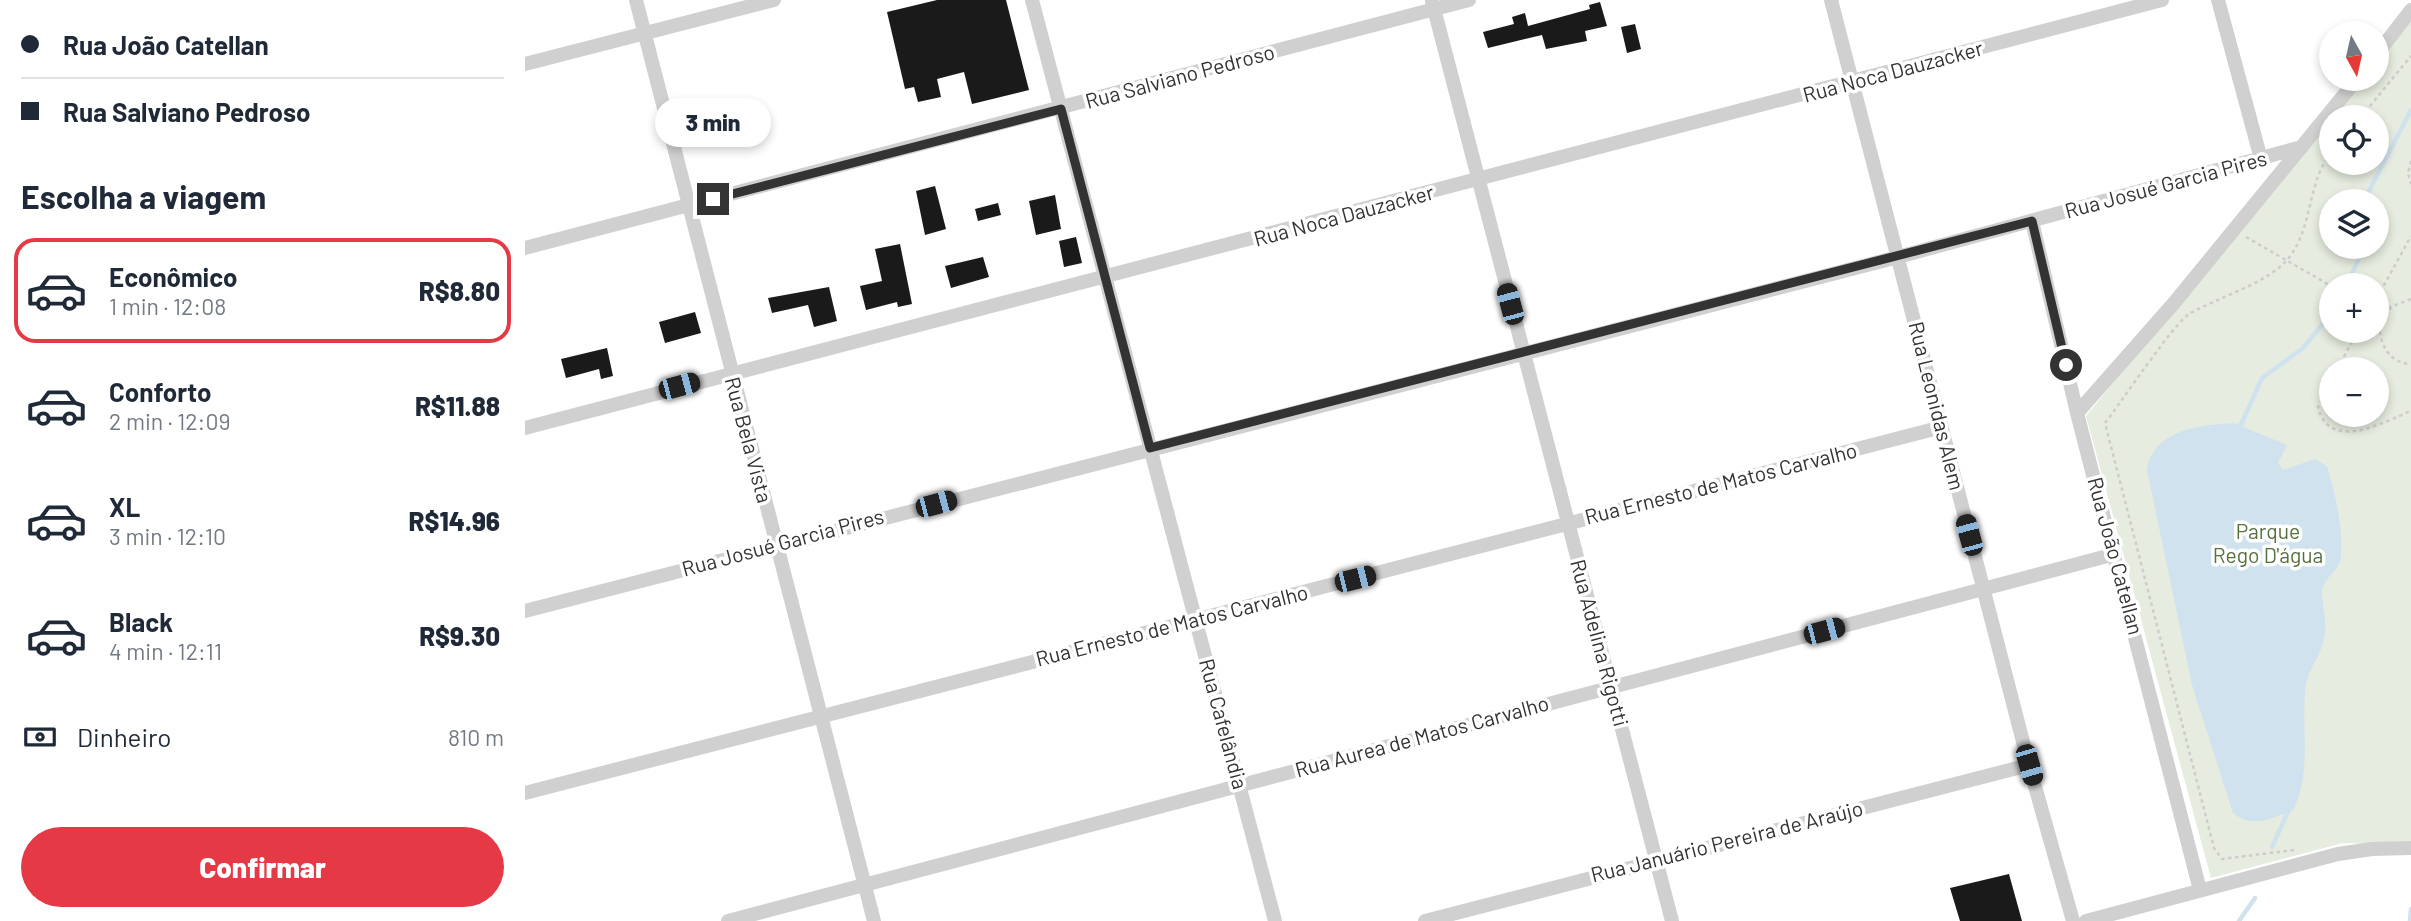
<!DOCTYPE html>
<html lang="pt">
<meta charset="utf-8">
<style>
body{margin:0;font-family:Barlow,sans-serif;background:#f2f2f3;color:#1f2937;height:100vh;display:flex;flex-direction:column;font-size:26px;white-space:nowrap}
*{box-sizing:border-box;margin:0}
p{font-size:23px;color:#747a83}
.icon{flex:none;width:38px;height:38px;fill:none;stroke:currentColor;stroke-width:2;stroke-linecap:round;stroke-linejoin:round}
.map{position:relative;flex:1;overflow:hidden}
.sheet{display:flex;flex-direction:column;background:#fff;width:525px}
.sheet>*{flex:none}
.top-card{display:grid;align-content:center;height:154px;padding:0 21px;background:#fff}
.needle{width:46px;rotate:172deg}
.controls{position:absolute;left:1794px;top:21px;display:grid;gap:14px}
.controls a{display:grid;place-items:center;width:70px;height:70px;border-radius:50%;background:#fff;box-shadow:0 4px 10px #0003;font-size:35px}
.end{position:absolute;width:32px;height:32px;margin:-16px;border:9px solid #333;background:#fff;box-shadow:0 0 0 4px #fff}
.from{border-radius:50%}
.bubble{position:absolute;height:49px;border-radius:24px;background:#fff;box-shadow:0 4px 10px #0003;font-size:23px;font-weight:800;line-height:49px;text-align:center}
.car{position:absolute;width:21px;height:42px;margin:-21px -10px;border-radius:9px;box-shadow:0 0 5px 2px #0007;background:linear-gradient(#222 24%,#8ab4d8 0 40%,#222 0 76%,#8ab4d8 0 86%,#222 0)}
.top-card b{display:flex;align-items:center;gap:24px;height:66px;font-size:26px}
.top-card b+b{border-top:2px solid #e0e1e3}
.top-card i{width:18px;height:18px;background:#1f2937}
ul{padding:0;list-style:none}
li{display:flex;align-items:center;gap:21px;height:105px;margin:0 14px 10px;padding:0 7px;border:4px solid transparent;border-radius:21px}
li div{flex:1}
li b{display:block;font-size:26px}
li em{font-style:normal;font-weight:800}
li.selected{border-color:#e63946}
li>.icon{width:63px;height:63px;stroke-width:1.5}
h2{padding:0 21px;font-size:32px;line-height:84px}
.pay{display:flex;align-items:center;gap:18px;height:77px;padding:0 21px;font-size:26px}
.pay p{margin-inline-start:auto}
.primary-button{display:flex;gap:14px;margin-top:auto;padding:14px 21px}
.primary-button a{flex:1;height:80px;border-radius:42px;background:#e63946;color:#fff;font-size:28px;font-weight:800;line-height:80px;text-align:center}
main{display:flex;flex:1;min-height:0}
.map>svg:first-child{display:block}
.green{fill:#e6ecdf;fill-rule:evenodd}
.water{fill:#cfe2ee}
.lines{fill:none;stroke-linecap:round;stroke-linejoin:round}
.stream{stroke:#cfe2ee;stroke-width:4.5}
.building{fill:#1a1a1a}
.path{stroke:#cdcdcd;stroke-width:2.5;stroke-dasharray:3.5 3.5;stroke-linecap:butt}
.minor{stroke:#d0d0d0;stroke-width:14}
.route{stroke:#333;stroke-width:9}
.labels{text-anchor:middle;stroke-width:7;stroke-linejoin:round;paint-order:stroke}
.street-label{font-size:21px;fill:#333;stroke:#fff}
.park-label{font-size:21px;fill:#56703f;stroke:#fff}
</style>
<main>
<section class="sheet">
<div class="top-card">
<b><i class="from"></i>Rua João Catellan</b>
<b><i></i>Rua Salviano Pedroso</b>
</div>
<h2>Escolha a viagem</h2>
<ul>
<li class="selected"><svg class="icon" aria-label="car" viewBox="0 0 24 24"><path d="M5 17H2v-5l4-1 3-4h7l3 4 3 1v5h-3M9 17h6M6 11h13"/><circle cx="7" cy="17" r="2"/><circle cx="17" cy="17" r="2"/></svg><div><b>Econômico</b><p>1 min · 12:08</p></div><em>R$8.80</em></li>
<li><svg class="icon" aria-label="car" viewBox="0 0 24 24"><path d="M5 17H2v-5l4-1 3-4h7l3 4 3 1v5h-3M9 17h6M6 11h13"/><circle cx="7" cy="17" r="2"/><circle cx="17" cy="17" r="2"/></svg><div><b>Conforto</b><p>2 min · 12:09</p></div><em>R$11.88</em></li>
<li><svg class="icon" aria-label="car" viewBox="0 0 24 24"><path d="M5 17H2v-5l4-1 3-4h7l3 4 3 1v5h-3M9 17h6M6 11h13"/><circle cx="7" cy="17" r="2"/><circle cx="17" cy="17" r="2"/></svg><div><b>XL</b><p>3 min · 12:10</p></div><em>R$14.96</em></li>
<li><svg class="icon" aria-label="car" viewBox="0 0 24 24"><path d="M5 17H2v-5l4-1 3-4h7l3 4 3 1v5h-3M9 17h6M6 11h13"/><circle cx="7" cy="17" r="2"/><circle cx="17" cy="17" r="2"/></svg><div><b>Black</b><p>4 min · 12:11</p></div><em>R$9.30</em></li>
</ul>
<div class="pay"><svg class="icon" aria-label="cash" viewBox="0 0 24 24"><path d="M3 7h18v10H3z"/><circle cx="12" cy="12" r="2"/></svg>Dinheiro<p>810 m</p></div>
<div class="primary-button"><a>Confirmar</a></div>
</section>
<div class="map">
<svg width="1886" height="921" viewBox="0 0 1886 921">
<rect width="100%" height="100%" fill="#fff"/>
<path class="green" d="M1886,16V845L1818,843L1686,878L1561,416L1835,79H1852V59ZM1806,117H1852V163H1806ZM1806,201H1852V247H1806ZM1806,285H1852V331H1806ZM1806,369H1852V415H1806Z"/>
<path class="water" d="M1709,423L1762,445L1753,463L1758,470L1790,459L1802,466C1810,492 1818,527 1816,555C1816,570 1798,578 1797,591C1797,607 1803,624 1799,639C1796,655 1784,668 1781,684C1775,726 1788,771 1768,810C1746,818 1728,829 1708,813L1667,685L1622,470C1628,430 1675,425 1709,423Z"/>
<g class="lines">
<path class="stream" d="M1839,201L1886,110
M1822,285L1839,247
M1714,429L1737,378L1778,348L1806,314
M1747,847L1765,807
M1714,921L1730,898
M1885,921L1886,909"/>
</g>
<path class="building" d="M412,0H481L504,90L447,104L439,72L412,79L416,97L393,102L389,87L380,89L362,12Z
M1075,2L1082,26L1060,31L1062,41L1021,49L1017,35L963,48L958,32L989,24L987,17L1000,13L1003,26L1065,9L1064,5Z
M1110,24L1116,49L1102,53L1096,27Z
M410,186L421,229L400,235L391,191Z
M530,195L536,229L511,235L504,201Z
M473,203L476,215L453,221L450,209Z
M551,237L557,263L539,267L534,241Z
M375,244L387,304L373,307L372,302L341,310L335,286L357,281L350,249Z
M458,257L464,277L426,288L420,266Z
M304,287L312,321L289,327L283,305L247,313L243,298Z
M170,312L176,333L140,343L134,322Z
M82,348L88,376L76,379L74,369L41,378L36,359Z
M1484,874L1497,921H1435L1425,888Z"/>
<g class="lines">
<path class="path" d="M1836,117L1886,56
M1886,161L1883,173L1886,184
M1721,237L1806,286
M1852,298L1886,236
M1886,299L1866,307L1855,327C1855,346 1865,363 1886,364
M1812,369L1833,331
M1806,380L1793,407C1804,453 1859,422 1886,411
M1769,850L1697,859L1689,848L1580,423C1595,404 1649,323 1664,314C1691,298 1741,284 1762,260C1789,228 1781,184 1806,153"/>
<path class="minor" d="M111,0L349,921
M507,0L750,921
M1306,0L1504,765L1548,921
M1693,0L1736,159
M907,1L1147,921
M1852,54L1886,10
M0,64L249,0
M1507,221L1552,413L1675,890
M0,248L944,0
M1552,413L1649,303L1832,79
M0,428L1637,0
M0,611L1373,257L1777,147
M0,793L1417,427
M203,921L1590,554
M900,921L1504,765
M1561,921L1813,854L1847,849L1886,848"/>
</g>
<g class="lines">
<path class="route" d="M188,199L536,109L625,448L1507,221L1541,365"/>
</g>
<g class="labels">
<g class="street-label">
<text transform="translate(1368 72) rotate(-15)" y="7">Rua Noca Dauzacker</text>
<text transform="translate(655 77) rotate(-15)" y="7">Rua Salviano Pedroso</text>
<text transform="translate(1641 185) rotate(-15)" y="7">Rua Josué Garcia Pires</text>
<text transform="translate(819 216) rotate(-15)" y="7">Rua Noca Dauzacker</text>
<text transform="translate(1411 406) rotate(76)" y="7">Rua Leonidas Alem</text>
<text transform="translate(223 440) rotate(75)" y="7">Rua Bela Vista</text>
<text transform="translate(1196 484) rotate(-14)" y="7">Rua Ernesto de Matos Carvalho</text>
<text transform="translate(258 543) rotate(-15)" y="7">Rua Josué Garcia Pires</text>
<text transform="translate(1590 556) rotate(75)" y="7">Rua João Catellan</text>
<text transform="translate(647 626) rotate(-14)" y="7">Rua Ernesto de Matos Carvalho</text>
<text transform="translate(1074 643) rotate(75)" y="7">Rua Adelina Rigotti</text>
<text transform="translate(698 724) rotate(75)" y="7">Rua Cafelândia</text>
<text transform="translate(897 737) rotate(-15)" y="7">Rua Aurea de Matos Carvalho</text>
<text transform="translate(1202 842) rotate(-14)" y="7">Rua Januário Pereira de Araújo</text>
</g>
<g class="park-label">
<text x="1743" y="539">Parque<tspan x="1743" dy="24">Rego D'água</tspan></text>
</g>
</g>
</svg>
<div class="controls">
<a><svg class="needle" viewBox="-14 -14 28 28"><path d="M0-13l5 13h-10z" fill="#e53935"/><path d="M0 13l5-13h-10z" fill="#747a83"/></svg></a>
<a><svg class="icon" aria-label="locate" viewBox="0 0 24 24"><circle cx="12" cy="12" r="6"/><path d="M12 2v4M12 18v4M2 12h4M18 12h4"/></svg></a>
<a><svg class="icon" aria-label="layers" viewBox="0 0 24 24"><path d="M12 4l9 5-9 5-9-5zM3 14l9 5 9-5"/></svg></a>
<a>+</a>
<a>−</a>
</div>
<i class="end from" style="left:1541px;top:365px"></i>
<i class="end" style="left:188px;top:199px"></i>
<div class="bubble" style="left:130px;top:98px;width:116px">3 min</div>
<i class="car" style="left:985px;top:304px;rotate:345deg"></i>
<i class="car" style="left:154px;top:386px;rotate:75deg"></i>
<i class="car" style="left:411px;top:504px;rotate:75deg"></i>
<i class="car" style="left:1444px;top:535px;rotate:345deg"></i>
<i class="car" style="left:830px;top:579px;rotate:76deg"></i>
<i class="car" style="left:1299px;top:631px;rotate:75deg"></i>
<i class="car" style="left:1504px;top:765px;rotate:164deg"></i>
</div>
</main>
